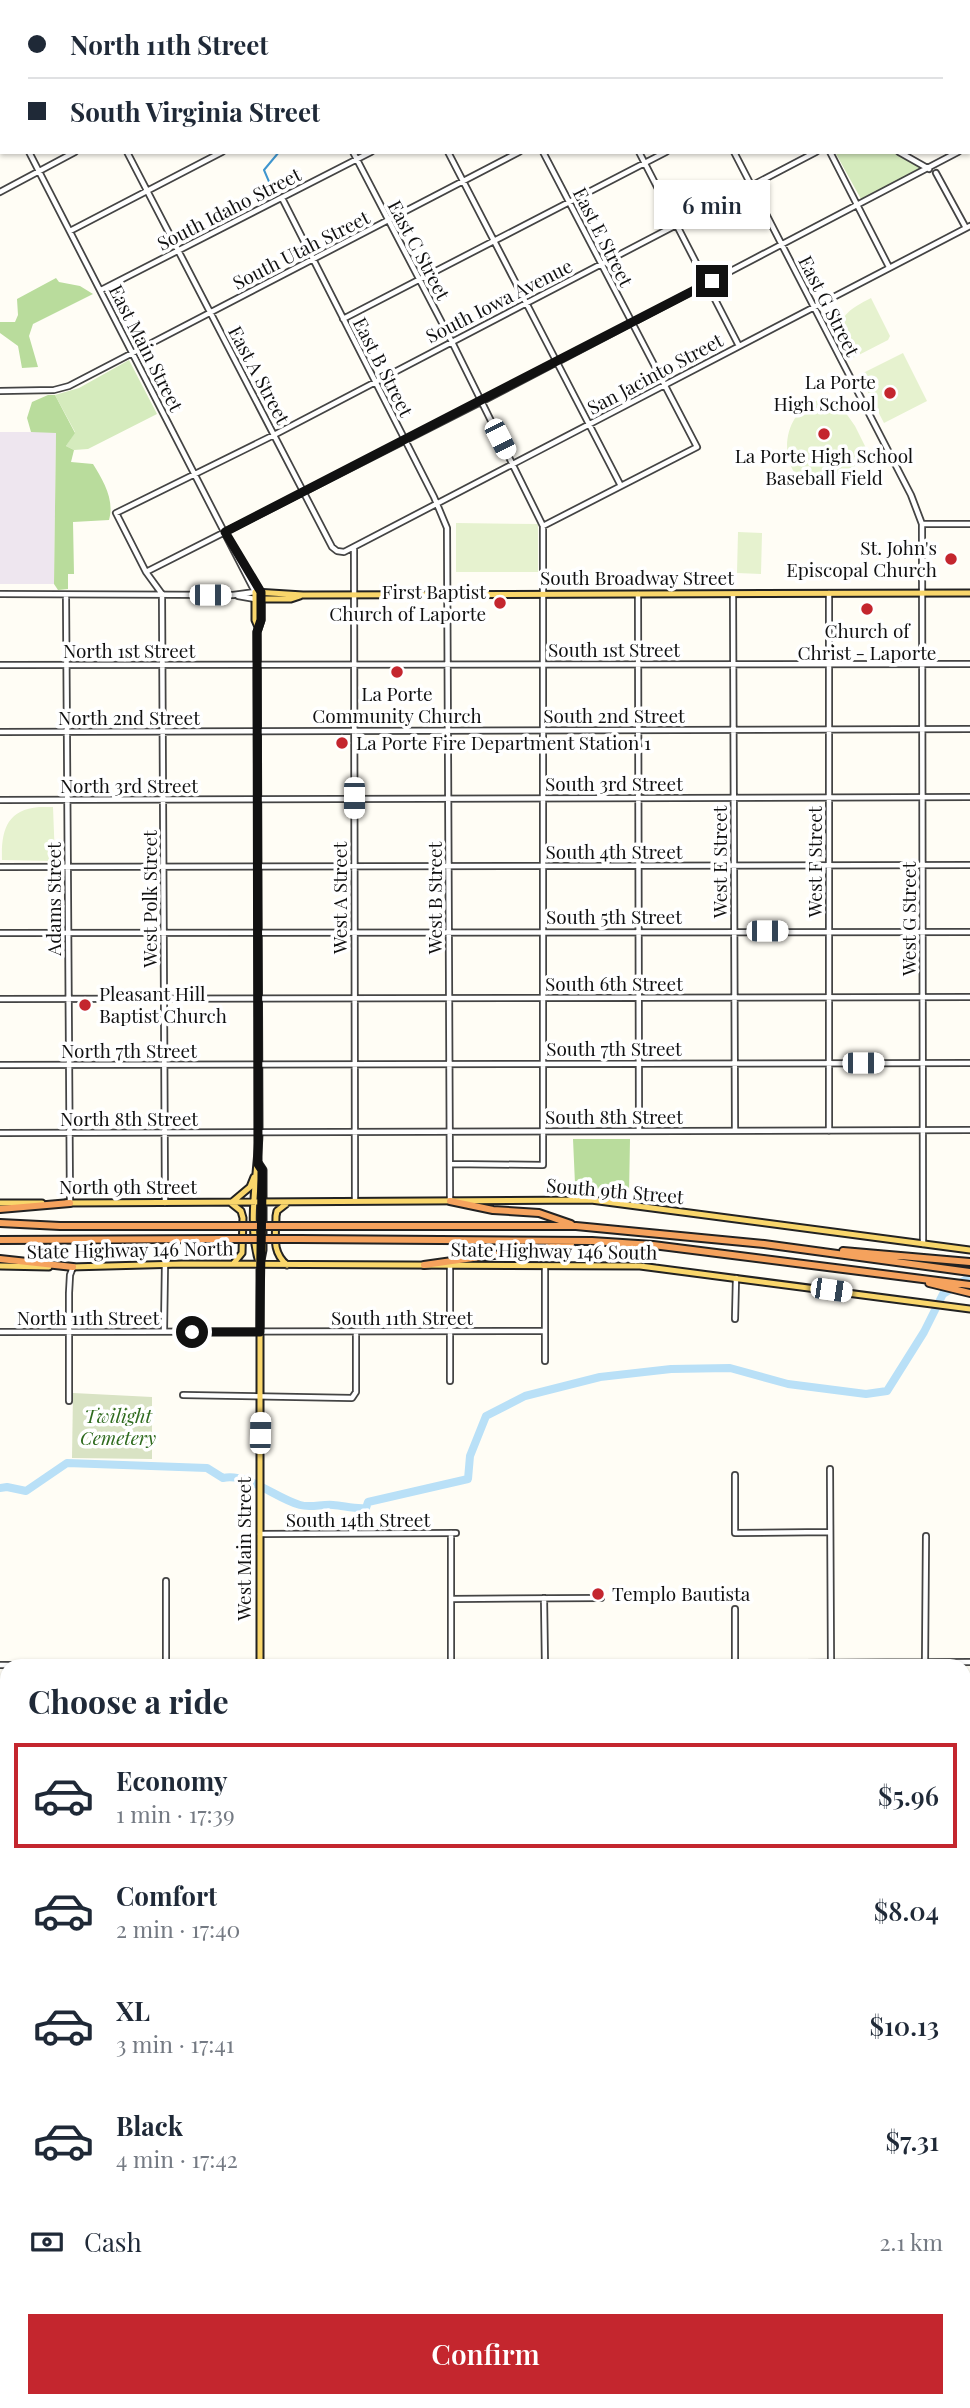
<!DOCTYPE html>
<meta charset="utf-8">
<style>
body{margin:0;font-family:"Playfair Display",serif;background:#f6f6f7;color:#1f2937;height:100vh;display:flex;flex-direction:column;font-size:26px;white-space:nowrap}
*{box-sizing:border-box;margin:0}
p{font-size:23px;color:#747a83}
.icon{flex:none;width:38px;height:38px;fill:none;stroke:currentColor;stroke-width:2;stroke-linecap:round;stroke-linejoin:round}
.map{position:relative;flex:1;overflow:hidden}
.panel{position:absolute;left:0px;top:1659px;width:971px;height:749px;display:flex;flex-direction:column;background:#fff;border-radius:21px 21px 0 0;box-shadow:0 2px 5px #0004}
.panel>*{flex:none}
.hud{position:absolute;left:0px;top:0px;width:971px;height:154px;box-shadow:0 2px 5px #0004;display:grid;align-content:center;height:154px;padding:0 28px;background:#fff}
.end{position:absolute;width:32px;height:32px;margin:-16px;border:9px solid #111;background:#fff;box-shadow:0 0 0 4px #fff}
.from{border-radius:50%}
.bubble{position:absolute;height:49px;border-radius:0px;background:#fff;box-shadow:0 2px 5px #0004;font-size:23px;font-weight:600;line-height:49px;text-align:center}
.car{position:absolute;width:21px;height:42px;margin:-21px -10px;border-radius:9px;box-shadow:0 0 5px 2px #0007;background:linear-gradient(#fff 24%,#345 0 40%,#fff 0 76%,#345 0 86%,#fff 0)}
.hud b{display:flex;align-items:center;gap:24px;height:66px;font-size:26px}
.hud b+b{border-top:2px solid #e0e1e3}
.hud i{width:18px;height:18px;background:#1f2937}
ul{padding:0;list-style:none}
li{display:flex;align-items:center;gap:21px;height:105px;margin:0 14px 10px;padding:0 14px;border:4px solid transparent;border-radius:0px}
li div{flex:1}
li b{display:block;font-size:26px}
li em{font-style:normal;font-weight:600}
li.current{border-color:#c4262e}
li>.icon{width:63px;height:63px;stroke-width:1.5}
h2{padding:0 28px;font-size:32px;line-height:84px}
.pay{display:flex;align-items:center;gap:18px;height:77px;padding:0 28px;font-size:26px}
.pay p{margin-inline-start:auto}
.cta{display:flex;gap:14px;margin-top:auto;padding:14px 28px}
.cta a{flex:1;height:80px;border-radius:0px;background:#c4262e;color:#fff;font-size:28px;font-weight:600;line-height:80px;text-align:center}
.map>svg:first-child{display:block}
.industrial{fill:#eee6ef}
.green{fill:#d5ebbd}
.forest{fill:#b9dc9c}
.cemetery{fill:#d9e3c4}
.pitch{fill:#e6f2cf}
.lines{fill:none;stroke-linecap:round;stroke-linejoin:round}
.stream{stroke:#3f96cf;stroke-width:2}
.river{stroke:#b9e0f7;stroke-width:8}
.minor-casing{stroke:#444;stroke-width:8}
.major-casing{stroke:#222;stroke-width:9}
.highway-casing{stroke:#222;stroke-width:10}
.minor{stroke:#fff;stroke-width:4.5}
.major{stroke:#f9d66b;stroke-width:5}
.highway{stroke:#f5a25d;stroke-width:6}
.rail{stroke:#c4262e;stroke-width:2}
.highway-bridge-casing{stroke:#222;stroke-width:10;stroke-linecap:butt}
.highway-bridge{stroke:#f5a25d;stroke-width:6}
.route{stroke:#111;stroke-width:9}
.poi-dot{fill:#c4262e;stroke:#fff;stroke-width:2.5}
.labels{text-anchor:middle;stroke-width:7;stroke-linejoin:round;paint-order:stroke}
.street-label{font-size:19px;fill:#111;stroke:#fff}
.poi-label{font-size:19px;fill:#111;stroke:#fff;text-anchor:end}
.park-label{font-size:19px;font-style:italic;fill:#2f6b1f;stroke:#fff}
</style>
<div class="map">
<svg width="970" height="2408" viewBox="0 0 970 2408">
<rect width="100%" height="100%" fill="#fffdf5"/>
<path class="industrial" d="M0,432H56L54,584H0Z
M964,1674H970V1857H964Z"/>
<path class="green" d="M835,152H892L922,168L861,199Z
M129,360L157,414L88,449L74,450L66,446L75,432L55,395L79,388Z"/>
<path class="forest" d="M56,278L59,282L80,286L93,294L33,324L29,336L38,367L22,368L18,346L0,333V322H15L18,315L17,299Z
M48,395H55L75,433L66,446L74,450L71,462L93,464C103,480 115,500 109,520L73,522L74,574H68V589L58,590L54,584L56,433L31,432L27,418L32,402Z
M573,1139H630L629,1195L575,1184Z
M276,2401H352V2408H276Z"/>
<path class="cemetery" d="M73,1393L152,1397V1459L72,1458Z"/>
<path class="pitch" d="M871,298L890,336L888,340L851,359C833,325 837,315 871,298Z
M903,353L927,401L884,423L859,375Z
M836,399L855,426L869,454L867,461L808,486C804,483 799,479 796,475C778,450 788,409 819,400C824,399 831,399 836,399Z
M456,523L538,524V572H456Z
M738,532L762,533L761,574L737,573Z
M39,807H53L55,859L52,861L2,860C1,830 7,810 39,807Z"/>
<g class="lines">
<path class="stream" d="M431,2L432,0
M276,198L264,170L279,152"/>
<path class="river" d="M0,1488L7,1487L26,1491L67,1463L207,1468L223,1478C249,1473 275,1498 300,1505C310,1508 322,1504 333,1505C345,1506 354,1509 366,1508L368,1502L468,1479L470,1456L486,1416L525,1396L600,1377L671,1369L730,1368L788,1384L866,1394L887,1391L924,1332L943,1294L970,1277"/>
<defs>
<path id="minor" d="M48,0L49,2
M274,0V1
M464,0L465,2
M560,0L561,2
M656,0L657,2
M760,0L763,2
M72,2L76,0
M219,2L223,0
M367,2L370,0
M515,2L518,0
M660,2L664,0
M788,2L789,0
M863,2V0
M0,40L2,39
M0,96L2,100
M970,106V107
M127,152L332,547L337,551L344,552L970,226
M353,152L452,342L543,526V1165L450,1164
M448,152L621,486
M639,152L739,346
M734,152L911,495L922,524L923,1244
M830,152L889,267
M899,152L929,169
M936,173L966,228
M0,192L75,152
M282,198L434,497L447,528L450,1201
M70,231L222,152
M101,290L371,152
M343,319L666,152
M0,391L54,390L69,386L519,152
M922,524H970
M543,526L697,447L543,152
M354,547L355,1201
M241,560L261,592
M146,572L477,404L958,152
M829,593V1131
M0,594L233,595L255,592L29,152
M638,594L639,1131
M733,594L735,1130
M66,595L70,1203
M238,596L255,599
M0,665L970,664
M0,732L970,729
M0,800L970,797
M0,867L970,865
M0,933L970,932
M0,999L970,997
M0,1065L970,1063
M0,1133L970,1130
M165,1203L162,594L146,572L116,513L274,435L816,152
M450,1266V1381
M545,1266V1361
M735,1319L736,1278
M164,1331L165,1264
M0,1332L544,1331
M183,1395L352,1398L356,1392V1332
M69,1401V1293L70,1275L73,1267
M830,1469L831,1664
M735,1475V1533L830,1532
M451,1533V1665
M260,1534L456,1533
M544,1598L545,1665
M451,1599L601,1598
M925,1663L926,1536
M166,1664V1581
M0,1665L254,1666
M735,1665V1609
M272,1666L970,1662
M0,2132H7
M102,2401V2408"/>
<path id="major" d="M258,599H291L300,596
M258,627L255,620V592L303,595L970,593
M259,1164L263,1170V1250L260,1265V1666
M0,1203H42
M66,1203L591,1200L970,1250
M286,1204L277,1211L276,1216C276,1236 271,1251 287,1265
M233,1264L242,1253L243,1218L241,1211L231,1203L250,1187L254,1177
M260,1265C246,1227 258,1173 259,1133L257,632L261,620V592
M0,1266L49,1267
M70,1267L182,1264L640,1266L970,1309
M0,2331H7
M964,2368L970,2367
M537,2401L548,2408
M599,2401L616,2408
M262,2408V2401
M832,2408L857,2401
M940,2408L962,2401"/>
<path id="highway" d="M450,1201L493,1210L539,1213L571,1224
M0,1209L70,1203
M0,1223L60,1226H224
M298,1226H576L764,1244L970,1272
M299,1239L592,1241L653,1245L970,1285
M0,1240L223,1239
M843,1251L970,1262
M0,1259L73,1267
M424,1265L571,1244
M929,1283L970,1293"/>
</defs>
<use href="#minor" class="minor-casing"/>
<use href="#major" class="major-casing"/>
<use href="#highway" class="highway-casing"/>
<use href="#minor" class="minor"/>
<use href="#major" class="major"/>
<use href="#highway" class="highway"/>
<path class="rail" d="M964,1862H970
M0,1867H7"/>
<defs>
<path id="highway-bridge" d="M224,1226H298
M223,1239H299"/>
</defs>
<use href="#highway-bridge" class="highway-bridge-casing"/>
<use href="#highway-bridge" class="highway-bridge"/>
</g>
<g class="lines">
<path class="route" d="M192,1332H260C260,1278 262,1225 262,1170L258,1164L257,632L261,620V592L225,532L712,281"/>
</g>
<g class="poi-dot">
<circle cx="890" cy="393" r="7"/>
<circle cx="824" cy="434" r="7"/>
<circle cx="951" cy="559" r="7"/>
<circle cx="500" cy="603" r="7"/>
<circle cx="867" cy="609" r="7"/>
<circle cx="397" cy="672" r="7"/>
<circle cx="342" cy="743" r="7"/>
<circle cx="85" cy="1005" r="7"/>
<circle cx="598" cy="1594" r="7"/>
</g>
<g class="labels">
<g class="street-label">
<text transform="translate(229 209) rotate(-27)" y="7">South Idaho Street</text>
<text transform="translate(603 237) rotate(63)" y="7">East E Street</text>
<text transform="translate(301 250) rotate(-27)" y="7">South Utah Street</text>
<text transform="translate(419 250) rotate(62)" y="7">East C Street</text>
<text transform="translate(499 301) rotate(-27)" y="7">South Iowa Avenue</text>
<text transform="translate(829 306) rotate(63)" y="7">East G Street</text>
<text transform="translate(146 348) rotate(63)" y="7">East Main Street</text>
<text transform="translate(383 367) rotate(63)" y="7">East B Street</text>
<text transform="translate(655 374) rotate(-28)" y="7">San Jacinto Street</text>
<text transform="translate(259 375) rotate(62)" y="7">East A Street</text>
<text x="637" y="585">South Broadway Street</text>
<text x="614" y="657">South 1st Street</text>
<text x="129" y="658">North 1st Street</text>
<text x="614" y="723">South 2nd Street</text>
<text x="129" y="725">North 2nd Street</text>
<text x="614" y="791">South 3rd Street</text>
<text x="129" y="793">North 3rd Street</text>
<text x="614" y="859">South 4th Street</text>
<text transform="translate(720 862) rotate(-90)" y="7">West E Street</text>
<text transform="translate(815 862) rotate(-90)" y="7">West F Street</text>
<text transform="translate(340 898) rotate(-90)" y="7">West A Street</text>
<text transform="translate(435 898) rotate(-90)" y="7">West B Street</text>
<text transform="translate(54 899) rotate(-90)" y="7">Adams Street</text>
<text transform="translate(150 899) rotate(-90)" y="7">West Polk Street</text>
<text x="614" y="924">South 5th Street</text>
<text transform="translate(909 919) rotate(-90)" y="7">West G Street</text>
<text x="614" y="991">South 6th Street</text>
<text x="614" y="1056">South 7th Street</text>
<text x="129" y="1058">North 7th Street</text>
<text x="614" y="1124">South 8th Street</text>
<text x="129" y="1126">North 8th Street</text>
<text x="128" y="1194">North 9th Street</text>
<text transform="translate(615 1191) rotate(5)" y="7">South 9th Street</text>
<text transform="translate(130 1250) rotate(-1)" y="7">State Highway 146 North</text>
<text transform="translate(554 1251) rotate(1)" y="7">State Highway 146 South</text>
<text x="88" y="1325">North 11th Street</text>
<text x="402" y="1325">South 11th Street</text>
<text x="358" y="1527">South 14th Street</text>
<text transform="translate(244 1549) rotate(-90)" y="7">West Main Street</text>
</g>
<g class="poi-label">
<text x="876" y="389">La Porte<tspan x="876" dy="22">High School</tspan></text>
<text x="824" y="463" text-anchor="middle">La Porte High School<tspan x="824" dy="22">Baseball Field</tspan></text>
<text x="937" y="555">St. John's<tspan x="937" dy="22">Episcopal Church</tspan></text>
<text x="486" y="599">First Baptist<tspan x="486" dy="22">Church of Laporte</tspan></text>
<text x="867" y="638" text-anchor="middle">Church of<tspan x="867" dy="22">Christ - Laporte</tspan></text>
<text x="397" y="701" text-anchor="middle">La Porte<tspan x="397" dy="22">Community Church</tspan></text>
<text x="356" y="750" text-anchor="start">La Porte Fire Department Station 1</text>
<text x="99" y="1001" text-anchor="start">Pleasant Hill<tspan x="99" dy="22">Baptist Church</tspan></text>
<text x="612" y="1601" text-anchor="start">Templo Bautista</text>
</g>
<g class="park-label">
<text x="118" y="1423">Twilight<tspan x="118" dy="22">Cemetery</tspan></text>
</g>
</g>
</svg>
<i class="end from" style="left:192px;top:1332px"></i>
<i class="end" style="left:712px;top:281px"></i>
<div class="bubble" style="left:654px;top:180px;width:116px">6 min</div>
<i class="car" style="left:500px;top:439px;rotate:153deg"></i>
<i class="car" style="left:210px;top:595px;rotate:90deg"></i>
<i class="car" style="left:354px;top:798px;rotate:180deg"></i>
<i class="car" style="left:767px;top:931px;rotate:90deg"></i>
<i class="car" style="left:863px;top:1063px;rotate:90deg"></i>
<i class="car" style="left:831px;top:1290px;rotate:98deg"></i>
<i class="car" style="left:260px;top:1433px;rotate:1deg"></i>
<div class="hud">
<b><i class="from"></i>North 11th Street</b>
<b><i></i>South Virginia Street</b>
</div>
<section class="panel">
<h2>Choose a ride</h2>
<ul>
<li class="current"><svg class="icon" aria-label="car" viewBox="0 0 24 24"><path d="M5 17H2v-5l4-1 3-4h7l3 4 3 1v5h-3M9 17h6M6 11h13"/><circle cx="7" cy="17" r="2"/><circle cx="17" cy="17" r="2"/></svg><div><b>Economy</b><p>1 min · 17:39</p></div><em>$5.96</em></li>
<li><svg class="icon" aria-label="car" viewBox="0 0 24 24"><path d="M5 17H2v-5l4-1 3-4h7l3 4 3 1v5h-3M9 17h6M6 11h13"/><circle cx="7" cy="17" r="2"/><circle cx="17" cy="17" r="2"/></svg><div><b>Comfort</b><p>2 min · 17:40</p></div><em>$8.04</em></li>
<li><svg class="icon" aria-label="car" viewBox="0 0 24 24"><path d="M5 17H2v-5l4-1 3-4h7l3 4 3 1v5h-3M9 17h6M6 11h13"/><circle cx="7" cy="17" r="2"/><circle cx="17" cy="17" r="2"/></svg><div><b>XL</b><p>3 min · 17:41</p></div><em>$10.13</em></li>
<li><svg class="icon" aria-label="car" viewBox="0 0 24 24"><path d="M5 17H2v-5l4-1 3-4h7l3 4 3 1v5h-3M9 17h6M6 11h13"/><circle cx="7" cy="17" r="2"/><circle cx="17" cy="17" r="2"/></svg><div><b>Black</b><p>4 min · 17:42</p></div><em>$7.31</em></li>
</ul>
<div class="pay"><svg class="icon" aria-label="cash" viewBox="0 0 24 24"><path d="M3 7h18v10H3z"/><circle cx="12" cy="12" r="2"/></svg>Cash<p>2.1 km</p></div>
<div class="cta"><a>Confirm</a></div>
</section>
</div>
